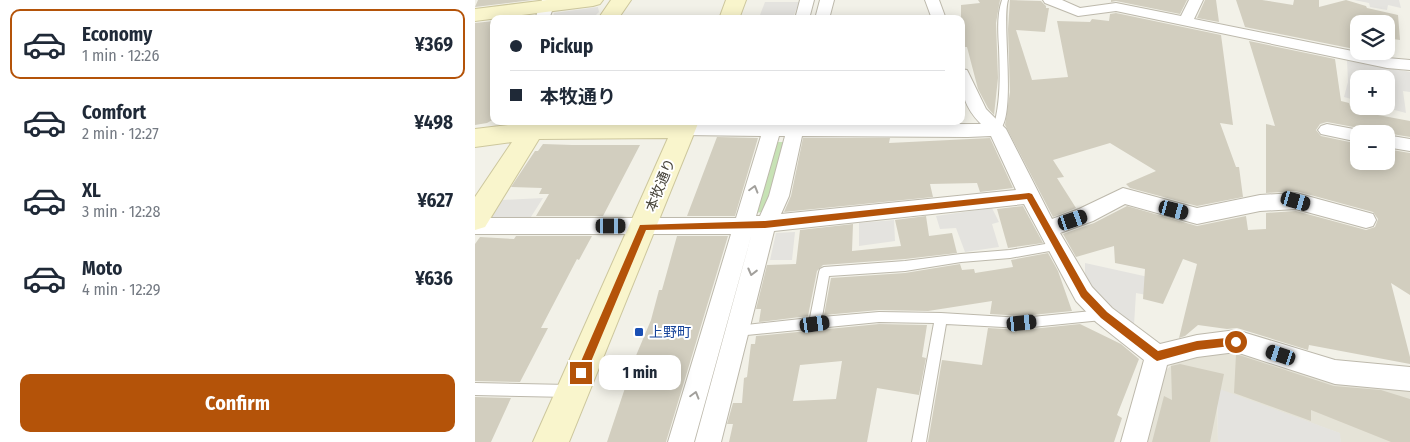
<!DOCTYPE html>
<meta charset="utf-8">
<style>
body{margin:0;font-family:"Fira Sans Condensed","Noto Sans JP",sans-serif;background:#f6f6f7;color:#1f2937;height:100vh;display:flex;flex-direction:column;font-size:19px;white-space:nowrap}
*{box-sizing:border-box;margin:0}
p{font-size:16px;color:#747a83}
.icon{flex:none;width:28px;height:28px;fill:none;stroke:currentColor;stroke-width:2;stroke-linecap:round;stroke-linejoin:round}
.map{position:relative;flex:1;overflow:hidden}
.drawer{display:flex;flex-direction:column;background:#fff;width:475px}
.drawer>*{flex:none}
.hud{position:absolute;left:15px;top:15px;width:475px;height:110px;border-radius:10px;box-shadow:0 2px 12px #0003;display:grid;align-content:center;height:110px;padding:0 20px;background:#fff}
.controls{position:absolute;left:875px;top:15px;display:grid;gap:10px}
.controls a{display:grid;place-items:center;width:45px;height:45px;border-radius:10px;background:#fff;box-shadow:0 2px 12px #0003;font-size:25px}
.end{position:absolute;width:22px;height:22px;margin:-11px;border:6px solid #b45309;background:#fff;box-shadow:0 0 0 2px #fff}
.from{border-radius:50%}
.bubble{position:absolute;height:35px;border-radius:10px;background:#fff;box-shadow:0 2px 12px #0003;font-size:16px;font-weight:700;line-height:35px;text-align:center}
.car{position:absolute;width:15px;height:30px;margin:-15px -8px;border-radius:6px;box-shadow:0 0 4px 1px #0007;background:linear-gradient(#222 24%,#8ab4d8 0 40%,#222 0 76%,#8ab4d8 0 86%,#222 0)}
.hud b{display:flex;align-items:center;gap:18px;height:48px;font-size:19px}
.hud b+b{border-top:1px solid #e0e1e3}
.hud i{width:12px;height:12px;background:#1f2937}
ul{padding:9px 0 0;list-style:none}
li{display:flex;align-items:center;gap:15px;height:70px;margin:0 10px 8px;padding:0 10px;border:2px solid transparent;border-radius:10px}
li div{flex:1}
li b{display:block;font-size:19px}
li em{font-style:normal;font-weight:700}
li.on{border-color:#b45309}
li>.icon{width:45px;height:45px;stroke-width:1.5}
.action{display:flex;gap:10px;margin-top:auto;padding:10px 20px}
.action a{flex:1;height:58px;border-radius:10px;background:#b45309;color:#fff;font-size:20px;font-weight:700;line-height:58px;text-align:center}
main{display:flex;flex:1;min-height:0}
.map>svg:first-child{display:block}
.residential{fill:#e5e3d7}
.green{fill:#c7e2b5}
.parking{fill:#e4e3df}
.building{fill:#d2cebf;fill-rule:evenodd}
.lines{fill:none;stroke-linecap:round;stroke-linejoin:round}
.lane-casing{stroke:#bdb9ac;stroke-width:2}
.street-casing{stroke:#bdb9ac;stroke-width:2}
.secondary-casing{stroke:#cdc79d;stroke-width:2}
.lane{fill:#fff;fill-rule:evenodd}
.street{fill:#fff;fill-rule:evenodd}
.secondary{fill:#f9f5cc;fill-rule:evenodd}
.oneway{stroke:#a2a09c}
.route{fill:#b45309}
.transit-dot{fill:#1a4fb4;stroke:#fff;stroke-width:2}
.labels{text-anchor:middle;stroke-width:4;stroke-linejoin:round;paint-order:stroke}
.street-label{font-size:14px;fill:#454238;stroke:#fff}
.transit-label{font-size:14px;fill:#164399;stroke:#fff;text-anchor:start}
</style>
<main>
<section class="drawer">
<ul>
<li class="on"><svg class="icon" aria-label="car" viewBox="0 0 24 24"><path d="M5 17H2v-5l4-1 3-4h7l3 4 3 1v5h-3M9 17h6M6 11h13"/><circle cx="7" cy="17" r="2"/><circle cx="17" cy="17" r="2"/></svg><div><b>Economy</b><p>1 min · 12:26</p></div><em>¥369</em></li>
<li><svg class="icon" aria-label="car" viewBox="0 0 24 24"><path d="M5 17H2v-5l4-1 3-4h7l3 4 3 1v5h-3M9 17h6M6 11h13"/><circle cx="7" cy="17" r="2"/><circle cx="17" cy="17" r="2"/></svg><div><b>Comfort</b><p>2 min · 12:27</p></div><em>¥498</em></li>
<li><svg class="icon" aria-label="car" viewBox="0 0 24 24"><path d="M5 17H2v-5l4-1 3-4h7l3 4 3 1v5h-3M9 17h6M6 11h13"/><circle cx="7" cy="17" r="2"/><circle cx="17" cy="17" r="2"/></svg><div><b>XL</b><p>3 min · 12:28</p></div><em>¥627</em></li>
<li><svg class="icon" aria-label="car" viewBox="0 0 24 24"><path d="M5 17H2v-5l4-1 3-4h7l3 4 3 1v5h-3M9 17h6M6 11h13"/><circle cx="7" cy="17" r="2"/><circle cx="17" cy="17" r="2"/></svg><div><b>Moto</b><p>4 min · 12:29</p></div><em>¥636</em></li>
</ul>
<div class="action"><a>Confirm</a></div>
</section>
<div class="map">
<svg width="935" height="442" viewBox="0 0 935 442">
<rect width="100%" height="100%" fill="#f2f1e8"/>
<path class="residential" d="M761,351L935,390V442H866L864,433L742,389L743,442H673L691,370L700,362L728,355Z"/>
<path class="green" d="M297,142H311L295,199L288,212L278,213Z"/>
<path class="parking" d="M879,0H924L926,8L913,5L912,10L895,7L894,3Z
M290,2H324L319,15H285Z
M123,7L124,12L120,16L106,19H77L79,13Z
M872,60L935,72V92L928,91L931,113L904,106H911V79H884V101L869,97L873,82Z
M68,198L54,220L13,221L27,200Z
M517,208L524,222L517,224L524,247L490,252L481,228L465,229L461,216Z
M419,220L420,241L384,246V223Z
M320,232L317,260H295L301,233Z
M610,263L687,280L688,298L661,293L659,325L627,301L610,275Z
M742,388L865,433L866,442H743Z"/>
<path class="building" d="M3,0H57L0,7Z
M503,0H525L521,23L523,78L519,115L513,108L503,89L492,47H486V5L505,3Z
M535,0L566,1L571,6V8H574L570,32L541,30L557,80L593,77L582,21L615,22L617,19L634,21L635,14L641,13L746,35L758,125L745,123L761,167H764L768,197L722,206L655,188L651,184L681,171L635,143L578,160L589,177L582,178L601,208L578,217L530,125L535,92L533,29Z
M636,0H712L705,14L641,1L636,2Z
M730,0H741L744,22L722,18Z
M761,0H787L818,5L819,0H844V7L871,0L891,6L892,8L923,15L925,40L911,38V24H884V50L770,27Z
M19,21V119L12,123L0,125V23Z
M774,41L860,59L866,101L874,103L875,106H889L902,109L903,115L935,121V137L911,133L894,134L884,128L852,122L845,124L841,130L846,136L884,144V161H911V149L935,153V295L916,283L935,357V364L834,345L833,350L762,328L752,329L723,325L710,336L704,338L722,264L708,259L688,304L668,299L670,269L640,263L639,246L601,257L588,234L619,223L652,206L722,226L771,216L773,230L791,229V213L821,211L891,230L900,227L903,219L898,212L821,191L791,193V124L800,126Z
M242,137L283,138L260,216H212Z
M328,138H415L414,143L515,138L538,188L505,192L502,183L455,184L458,197L309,212L316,196Z
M68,144L97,145H165L128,216H61L74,194H64L67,188L36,187L60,151H63Z
M548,206L568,243L533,248L522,209Z
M451,216L454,236L477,233L482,253L430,259L348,265L342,271L333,316L284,322L286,309H281L292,265L321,264L325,230L378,224L377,251L426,246L420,220Z
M41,236H117L104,260L102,259L66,328H73L45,382L0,381V244L5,237L39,239Z
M202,236H253L191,442H132L160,358L176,320L184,290H187Z
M573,253L583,271L597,311L547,316L515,314L517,301L453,311L404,310L349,315L356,278L430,273L485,264L487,270L499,269L500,273L538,267L536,260Z
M404,324L452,325L447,357L451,358L444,395L402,388L392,442H254L258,424H252L258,403H267L269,378L272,377L276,344H280L281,336ZM367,361L361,399L318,401L325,365Z
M605,324L646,344L664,359L642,415L647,418L639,442H453L467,360L507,365L513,328L547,330Z
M761,354L859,386L906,390L935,399V442H916L836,410V421L759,393Z
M705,364L749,374L735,442H677L689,396L697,400L696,366Z
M0,397L36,398L16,442H0Z"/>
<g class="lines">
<defs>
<path id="lane" d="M527,0H533C526,23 543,123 522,132L518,129C526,102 525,75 524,47C523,32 522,14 527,0Z
M582,242L586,243L587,246L586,249L535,258L486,262L430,271L354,276L347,317L404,312L466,313L547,318L627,310L631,311L633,315L631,319L627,320L547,328L471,324L451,442H437L459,323L404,322L262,336L258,335L256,331L258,327L262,326L335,318L344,272L345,269L349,267L430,261L486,254L535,250Z
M0,383L94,385L98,387L100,391L98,395L94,397L0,395Z"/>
<path id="street" d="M67,0H81L74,19H60Z
M325,0H339L334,19H320Z
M345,0H359L354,19H340Z
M450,0H464L471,19H457Z
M568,0H587L605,8L641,3L706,16L714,0H728L719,19L912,58L935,60V70L912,68L641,11L603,16L570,3Z
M486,69L492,70L494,74L511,109L531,129L577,219L604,209L648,188L722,208L785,195L821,193L898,214L901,220L898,226L891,228L821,209L785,211L722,224L650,204L618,221L585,233L617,287L637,308L685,344L722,335L761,330L860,360L935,367V391L860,384L761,352L722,357L692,365L672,442H646L669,360L621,322L601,301L549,204L299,231L246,442H220L277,233L219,442H193L256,234H0V218H261L286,136L208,135L202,133L199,129L202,125L208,123H290V121H308L307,124H313V121H331L330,124H506C489,107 486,92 486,69ZM304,136H310L294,196L285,216H281ZM327,136L493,137L516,136L541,190L306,214L314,196Z
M852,124L884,130L892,134H884V142L846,134L843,130L846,126Z
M911,135L935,139V151L911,147Z"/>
<path id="secondary" d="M72,0H128L125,4L118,6L0,21V9Z
M136,0H156L143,19H123Z
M251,0H271L264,19H244Z
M51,121H224L94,442H58L193,138L64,139L10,227L0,230V197L37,142L0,147V129L50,123Z"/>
</defs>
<use href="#lane" class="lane-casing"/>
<use href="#street" class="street-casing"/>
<use href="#secondary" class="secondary-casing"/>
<use href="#lane" class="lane"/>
<use href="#street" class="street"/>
<use href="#secondary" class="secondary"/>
</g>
<defs><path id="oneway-chevron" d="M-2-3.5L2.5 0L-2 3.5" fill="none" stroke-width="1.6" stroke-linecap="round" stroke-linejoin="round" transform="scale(1.25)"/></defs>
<g class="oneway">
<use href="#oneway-chevron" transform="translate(279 189) rotate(-74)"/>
<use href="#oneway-chevron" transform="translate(277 272) rotate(104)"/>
<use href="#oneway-chevron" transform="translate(220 395) rotate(-74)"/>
</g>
<path class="route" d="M554,193L557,194L612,291L632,312L683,351L722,341L761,337L764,338V345L722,350L682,361L679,359L626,318L606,297L552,199L290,228L171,230L110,376L106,377L101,373L165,225L290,221Z"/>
<rect class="transit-dot" x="159" y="327" width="10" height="10" rx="2.5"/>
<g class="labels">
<g class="street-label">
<text transform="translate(185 185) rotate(-68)" y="5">本牧通り</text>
</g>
<g class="transit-label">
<text x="174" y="337">上野町</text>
</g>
</g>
</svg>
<div class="controls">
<a><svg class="icon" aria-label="layers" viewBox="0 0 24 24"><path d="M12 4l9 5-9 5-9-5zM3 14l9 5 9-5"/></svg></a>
<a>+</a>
<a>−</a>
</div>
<i class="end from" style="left:761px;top:342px"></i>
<i class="end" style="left:106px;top:373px"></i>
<div class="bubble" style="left:124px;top:355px;width:82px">1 min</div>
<i class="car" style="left:821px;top:201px;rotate:106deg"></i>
<i class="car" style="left:699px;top:210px;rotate:105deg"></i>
<i class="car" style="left:598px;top:220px;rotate:71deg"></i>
<i class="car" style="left:136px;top:226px;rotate:90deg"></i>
<i class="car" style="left:547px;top:323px;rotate:84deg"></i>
<i class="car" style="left:340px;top:324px;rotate:82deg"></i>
<i class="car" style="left:806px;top:355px;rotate:288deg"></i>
<div class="hud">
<b><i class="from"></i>Pickup</b>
<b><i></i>本牧通り</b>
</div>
</div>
</main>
